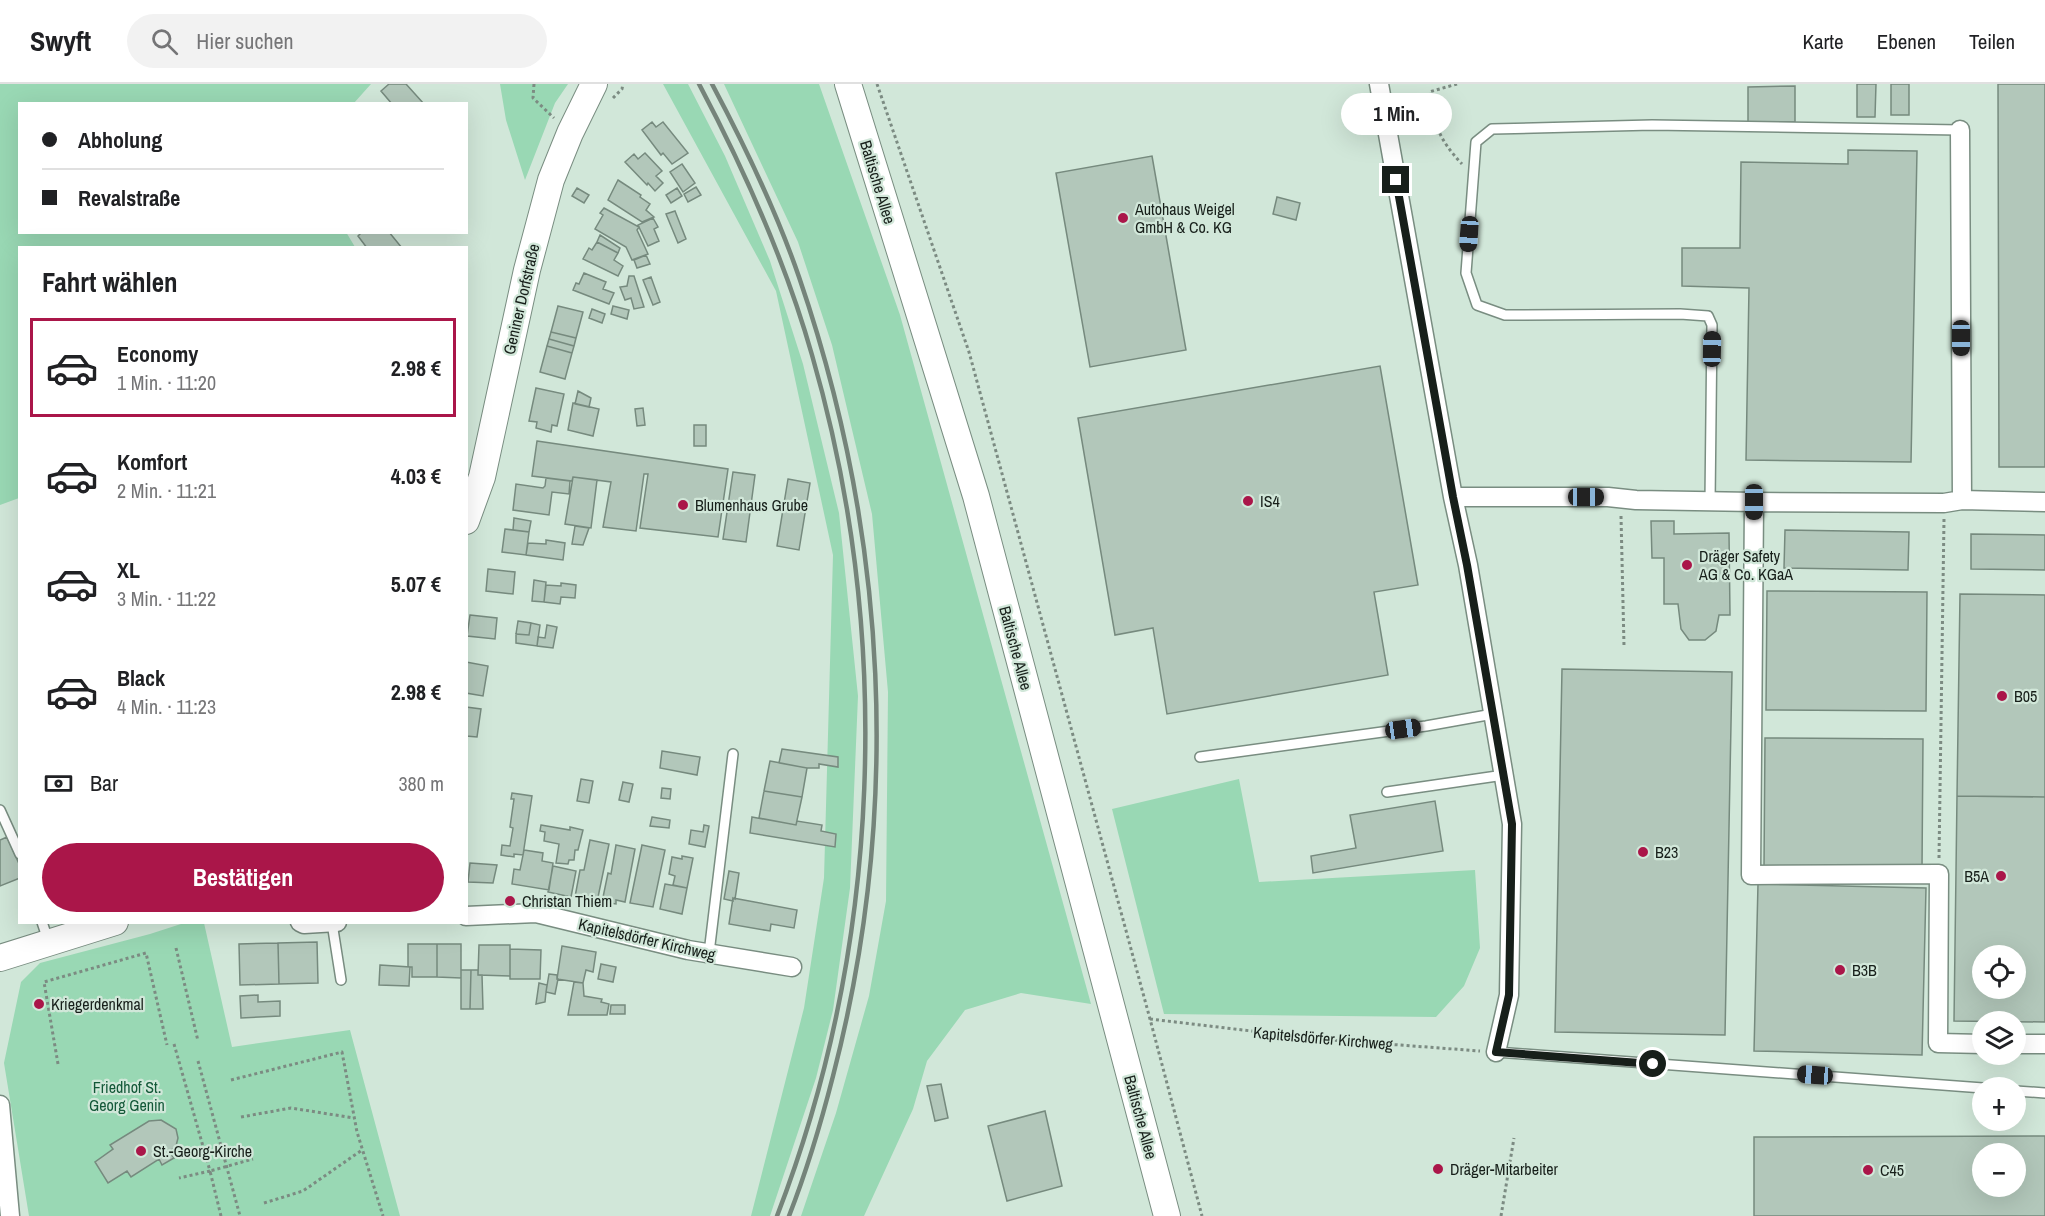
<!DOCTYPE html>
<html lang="de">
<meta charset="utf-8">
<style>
body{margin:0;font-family:"Archivo Narrow",sans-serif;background:#f2f2f2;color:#202124;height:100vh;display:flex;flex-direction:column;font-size:22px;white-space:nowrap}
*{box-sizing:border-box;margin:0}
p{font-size:20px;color:#757577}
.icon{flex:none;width:33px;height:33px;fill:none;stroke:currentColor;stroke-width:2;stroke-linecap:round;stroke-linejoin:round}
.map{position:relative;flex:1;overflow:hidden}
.panel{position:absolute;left:18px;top:162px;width:450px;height:678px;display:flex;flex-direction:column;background:#fff;border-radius:0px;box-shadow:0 6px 24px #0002}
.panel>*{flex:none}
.top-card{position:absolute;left:18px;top:18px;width:450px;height:132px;border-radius:0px;box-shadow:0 6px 24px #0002;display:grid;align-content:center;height:132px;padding:0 24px;background:#fff}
.fabs{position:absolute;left:1972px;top:861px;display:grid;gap:12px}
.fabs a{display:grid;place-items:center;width:54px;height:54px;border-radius:50%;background:#fff;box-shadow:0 6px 24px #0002;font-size:30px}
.end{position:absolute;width:27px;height:27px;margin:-14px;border:8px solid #171f1a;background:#fff;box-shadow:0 0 0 3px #fff}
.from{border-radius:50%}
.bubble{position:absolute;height:42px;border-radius:21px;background:#fff;box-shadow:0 6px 24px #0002;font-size:20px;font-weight:800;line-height:42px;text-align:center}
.car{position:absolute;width:18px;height:36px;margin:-18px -9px;border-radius:8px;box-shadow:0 0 4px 2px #0007;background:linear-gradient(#222 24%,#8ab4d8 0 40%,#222 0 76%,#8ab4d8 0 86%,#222 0)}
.top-card b{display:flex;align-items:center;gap:21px;height:57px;font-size:22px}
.top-card b+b{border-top:2px solid #e0e0e0}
.top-card i{width:15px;height:15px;background:#202124}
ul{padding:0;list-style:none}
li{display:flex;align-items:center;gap:18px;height:99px;margin:0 12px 9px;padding:0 12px;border:3px solid transparent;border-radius:0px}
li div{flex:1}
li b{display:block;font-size:22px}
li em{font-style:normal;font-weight:800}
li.selected{border-color:#aa1649}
li>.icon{width:54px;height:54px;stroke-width:1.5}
h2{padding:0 24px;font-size:27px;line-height:72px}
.pay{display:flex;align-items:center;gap:15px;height:66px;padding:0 24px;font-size:22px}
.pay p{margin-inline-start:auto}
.action{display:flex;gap:12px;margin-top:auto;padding:12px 24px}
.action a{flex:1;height:69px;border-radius:36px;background:#aa1649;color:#fff;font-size:24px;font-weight:800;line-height:69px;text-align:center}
header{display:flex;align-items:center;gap:36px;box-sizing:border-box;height:84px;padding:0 30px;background:#fff;border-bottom:2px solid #e0e0e0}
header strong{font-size:28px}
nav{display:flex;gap:33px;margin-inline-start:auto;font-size:21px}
.search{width:420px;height:54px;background:#f2f2f2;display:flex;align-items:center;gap:15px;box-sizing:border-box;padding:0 21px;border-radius:33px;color:#757577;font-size:22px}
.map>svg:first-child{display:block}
.green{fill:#99d8b4}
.building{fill:#b2c7ba;stroke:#768a7e;stroke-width:1.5;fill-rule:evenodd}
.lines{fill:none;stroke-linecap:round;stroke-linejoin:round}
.service-casing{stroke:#798d81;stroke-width:12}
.minor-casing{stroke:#798d81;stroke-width:21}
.secondary-casing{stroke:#798d81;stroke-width:28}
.path{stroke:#7c8b82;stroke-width:3;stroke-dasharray:3 3;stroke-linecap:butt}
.service{stroke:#fff;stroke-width:9}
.minor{stroke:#fff;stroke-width:18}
.secondary{stroke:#fff;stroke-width:26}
.rail{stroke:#75847a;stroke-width:4.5}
.route{stroke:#171f1a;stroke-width:8}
.poi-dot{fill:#aa1649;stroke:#d1e7d9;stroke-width:2}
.labels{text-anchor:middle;stroke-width:4.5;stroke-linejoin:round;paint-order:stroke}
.street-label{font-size:16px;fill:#171f1a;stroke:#d1e7d9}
.poi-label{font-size:16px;fill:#171f1a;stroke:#d1e7d9;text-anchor:start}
.park-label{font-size:16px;fill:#135838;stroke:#d1e7d9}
</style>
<header>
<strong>Swyft</strong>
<div class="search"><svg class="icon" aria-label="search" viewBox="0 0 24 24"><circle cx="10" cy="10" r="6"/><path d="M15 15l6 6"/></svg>Hier suchen</div>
<nav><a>Karte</a><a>Ebenen</a><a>Teilen</a></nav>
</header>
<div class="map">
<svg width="2045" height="1132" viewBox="0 0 2045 1132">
<rect width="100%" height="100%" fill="#d1e7d9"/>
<path class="green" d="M0,0H371L354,19L20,20V148H346L355,163L20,164L19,414L0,421Z
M500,0H568L555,19L525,96L506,36Z
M663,0H688L725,72L770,177L803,280L839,429L858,612L850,804L833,926L816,994L770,1132H751L804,924L824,794L833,471L776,207Z
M724,0H819L900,231L1091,920L1021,909L965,926L927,977L913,1025L864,1132H801L836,1029L869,912L886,817L888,608L872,430L832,261L798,158Z
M1239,695L1259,798L1475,786L1480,864L1464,902L1436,933L1164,930L1112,725Z
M184,839H204L232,963L350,946L400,1132H29L4,979L21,898L40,879L150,850Z"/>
<path class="building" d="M389,0H406L424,20H392L381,7Z
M1857,0H1876L1875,33H1857Z
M1891,0H1909V31H1891Z
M1998,0H2045V383H1999Z
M1795,2V38H1748V3Z
M652,38L656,43L663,38L688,69L672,80L663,69L661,71L642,46Z
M1848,66L1917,67L1911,378L1746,376L1749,204L1682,202V164H1740L1741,78L1848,80Z
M645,69L662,87L656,92L663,99L655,107L648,99L647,101L625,78L634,70L638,75Z
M1152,72L1186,266L1090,283L1056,89Z
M682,80L695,99L683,108L670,88Z
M618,96L641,111L640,113L650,120L646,126L654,133L642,138L608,116Z
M696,103L701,111L688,118L684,110Z
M577,104L589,111L584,119L572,112Z
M677,104L682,112L671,119L666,111Z
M1277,113L1300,119L1296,136L1273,130Z
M604,124L639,143L637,146L648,170L632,176L626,163L595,145L603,131L600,129Z
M675,127L686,155L678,159L666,130Z
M653,134L658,143L654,145L659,157L648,162L638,141Z
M362,148H389L402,164H367L358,152Z
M600,151L620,164L618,169L597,158Z
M597,158L618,169L614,176L623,182L618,192L583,175L589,164L592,166Z
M646,171L650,180L637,184L634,176Z
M584,189L606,198L603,205L614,209L609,220L573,206L576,199L579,200Z
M629,192H634L644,223L634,225L631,214L625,216L620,203L627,202Z
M651,193L660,218L653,221L643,196Z
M558,222L583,228L576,254L551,248Z
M613,222L629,226L627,235L611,230Z
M592,225L605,230L602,239L589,234Z
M551,248L576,254L574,262L549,255Z
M549,255L574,262L572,269L547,262Z
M547,262L572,269L565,295L540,288Z
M1380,282L1418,501L1374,508L1388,591L1167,630L1153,544L1115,551L1078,334Z
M536,304L564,310L557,342L552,341L551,348L536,344L537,338L529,337Z
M578,307L591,314L589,323L575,320Z
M573,319L599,325L593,352L568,346Z
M643,324L645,341L637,342L635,325Z
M694,341H706V362H694Z
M537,357L728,385L718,453L640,444L648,390H644L636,447L603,443L611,398L573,393L572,397L532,392Z
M733,388L755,391L746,458L723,455Z
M573,393L597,396L591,444L565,440Z
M546,394L570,397L569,410L552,408L549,431L513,426L516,400L543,404L545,402Z
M788,395L810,399L799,466L777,462Z
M514,434L531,437L529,448L513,446Z
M1651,437H1674V450L1729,449L1730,531H1719L1716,547L1705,556H1689L1681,545L1678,520H1664V474H1652Z
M575,442L589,444L583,461L572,460Z
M505,445L529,448L526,471L502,468Z
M1785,446L1909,448L1908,486L1784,484Z
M1971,450L2045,451V486L1971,485Z
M546,456L565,459L563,476L526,471L528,459L546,460Z
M488,485L515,488L513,510L486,507Z
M534,496L546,498L544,518L532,517Z
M561,499L576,501L575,514L561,513L560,520L544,518L546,501L561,502Z
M1767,507L1927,508L1926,627L1766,626Z
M1960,510L2045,511V713L1957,712Z
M470,531L497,534L495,555L467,552Z
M518,537L531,539L529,551L516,550Z
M531,539L540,541L537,562L516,559V550L529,551Z
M547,541L557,543L553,564L537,562L538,553L545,554Z
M466,578L488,582L483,612L466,609Z
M1562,585L1732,588L1725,951L1555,948Z
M466,623L481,625L477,653L466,652Z
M1765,654L1923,655L1922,785L1764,784Z
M782,665L838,673V683L819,680V684H807L779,679Z
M662,667L700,673L697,691L660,684Z
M770,677L807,684L802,713L764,707Z
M581,695L593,697L589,719L577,717Z
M623,698L633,700L629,718L619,716Z
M662,704L671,705L670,715L661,714Z
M764,707L802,713L796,741L759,734Z
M512,709L532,712L523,771L514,770V773L501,771L502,761L510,762L513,744L510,743L514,715H511Z
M1957,712L2045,713V938L1954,937ZM1983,872H2016V904H1983Z
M1435,717L1443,767L1313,789L1311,772L1356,764L1350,731Z
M652,733L670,736L669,744L650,742Z
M752,733L796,741L797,737L822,741L821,747L836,750L835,763L750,749Z
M541,741L570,746V743L583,746L578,766H575L574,776H569L568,780L556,779L559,760L544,757L545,748L540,747Z
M704,741L709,742L705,763L689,760L691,746L703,748Z
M7,753L20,782V794L0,802V756Z
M590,756L609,760L597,818L575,813L580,786H584Z
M616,761L635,765L625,818L616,816V820L602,818L608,789L611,790Z
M642,761L665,766L653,823L630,819Z
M524,766L543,769L542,777L553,779L549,806L512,800L514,785L520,786Z
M682,772L693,774L687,804L673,801L675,792L669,790L672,773L682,775Z
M470,779L497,781L493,799L468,798Z
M553,782L576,787L571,813L548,808Z
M729,787L739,789L735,815L733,814V817L724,815Z
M665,800L687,804L682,830L660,825Z
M1758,800L1926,804L1922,971L1754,967Z
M733,814L797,826L794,844L771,840L770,847L729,840Z
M317,858L318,899L279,900L278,859Z
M278,859L279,900L240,901L239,860Z
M408,860H437V893H412V883H408Z
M437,860H461V894L437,893Z
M479,861H510V892L478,891Z
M562,862L596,868L593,888L586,886L583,899L557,895Z
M510,865L541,866L540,895H510Z
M601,880L616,883L613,898L598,895Z
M380,881L410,883L409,902L379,901Z
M461,886H471L470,925H461Z
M471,886H478V891H482L483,925H470Z
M549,890L557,891V895H558L555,910L546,908Z
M574,898L583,899L584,912L602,915L601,918L609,920L607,931H568Z
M539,899L547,901L546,908L545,918L536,920Z
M258,911V918L280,917V932L241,934L240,912Z
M611,921H625V930H610Z
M941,1000L948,1034L935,1037L927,1002Z
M1045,1027L1062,1102L1007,1117L988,1042Z
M161,1036L176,1045L178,1054L176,1062L169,1068L174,1074L162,1081L159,1075L131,1093L127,1087L108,1099L95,1078L113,1065L110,1061L149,1037Z
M2045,1052V1132H1754V1053ZM1983,1070H2016V1102H1983Z"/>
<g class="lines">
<defs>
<path id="service" d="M1710,418L1712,241L1708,232L1680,230L1505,231L1477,221L1466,189L1476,58L1492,45L1652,41L1960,46
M1200,673L1426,642L1493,630
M1387,708L1504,691
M0,726L20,770
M42,838L48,856
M332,839L341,896
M709,869L733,670
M1496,968L1983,1004
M2016,1007L2045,1009"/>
<path id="minor" d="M1379,0L1453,413L1468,481L1512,740L1509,911L1496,968
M1960,46L1962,416
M1453,413H1608L1636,416L1754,418L1944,419L1962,416L2045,418
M1754,418L1751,791L1939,790L1938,959L1983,960
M466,832L536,829L688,866L792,883
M300,838L304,840L337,838
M2016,960H2045
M0,1021L10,1132"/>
<path id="secondary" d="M848,0L976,412L1167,1132
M466,437L482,393L527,186L551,96L570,49L594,0
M0,874L115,838"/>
</defs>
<use href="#service" class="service-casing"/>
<use href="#minor" class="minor-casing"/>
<use href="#secondary" class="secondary-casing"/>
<path class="path" d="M534,0L533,14L554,34
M877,0L969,268L1150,935L1202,1132
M1457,0L1429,8C1435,42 1438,54 1462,80
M613,14L622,5L623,0
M1621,432L1624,562
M1939,774L1944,435
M176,864L198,957
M1150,935L1319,955L1480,967
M174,960L210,1087L179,1094
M198,977L240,1132
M58,980L44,898L146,869L167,961
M231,996L342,968L357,1048L383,1132
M241,1033L291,1024L354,1034
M264,1119L303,1107L362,1066
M221,1132L210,1087L253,1075
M1501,1132L1514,1054"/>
<use href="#service" class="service"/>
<use href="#minor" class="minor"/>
<use href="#secondary" class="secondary"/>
<path class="rail" d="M699,0C745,87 785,176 812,271C893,551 882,860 777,1132
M712,0C745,62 776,126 799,193C888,452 902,726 833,992C821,1039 807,1086 789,1132"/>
</g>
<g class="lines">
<path class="route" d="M1396,96L1453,413L1467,481L1512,740L1509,911L1496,968L1653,980"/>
</g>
<g class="poi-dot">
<circle cx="1123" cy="134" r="6"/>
<circle cx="1248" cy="417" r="6"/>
<circle cx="683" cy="421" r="6"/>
<circle cx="1687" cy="481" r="6"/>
<circle cx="2002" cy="612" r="6"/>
<circle cx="1643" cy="768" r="6"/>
<circle cx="2001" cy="792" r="6"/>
<circle cx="510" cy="817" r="6"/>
<circle cx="1840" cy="886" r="6"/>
<circle cx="39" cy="920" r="6"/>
<circle cx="141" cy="1067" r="6"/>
<circle cx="1438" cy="1085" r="6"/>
<circle cx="1868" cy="1086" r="6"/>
</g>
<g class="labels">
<g class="street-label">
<text transform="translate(878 98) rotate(73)" y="6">Baltische Allee</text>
<text transform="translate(521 215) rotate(-77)" y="6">Geniner Dorfstraße</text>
<text transform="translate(1016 564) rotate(75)" y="6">Baltische Allee</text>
<text transform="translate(647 855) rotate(13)" y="6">Kapitelsdörfer Kirchweg</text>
<text transform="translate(1323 954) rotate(5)" y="6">Kapitelsdörfer Kirchweg</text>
<text transform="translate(1141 1033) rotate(75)" y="6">Baltische Allee</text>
</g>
<g class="poi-label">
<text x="1135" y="131">Autohaus Weigel<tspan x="1135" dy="18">GmbH &amp; Co. KG</tspan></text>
<text x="1260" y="423">IS4</text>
<text x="695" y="427">Blumenhaus Grube</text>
<text x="1699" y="478">Dräger Safety<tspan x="1699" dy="18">AG &amp; Co. KGaA</tspan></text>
<text x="2014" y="618">B05</text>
<text x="1655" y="774">B23</text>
<text x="1989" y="798" text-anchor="end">B5A</text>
<text x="522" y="823">Christan Thiem</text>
<text x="1852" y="892">B3B</text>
<text x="51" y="926">Kriegerdenkmal</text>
<text x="153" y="1073">St.-Georg-Kirche</text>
<text x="1450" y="1091">Dräger-Mitarbeiter</text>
<text x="1880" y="1092">C45</text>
</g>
<g class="park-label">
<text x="127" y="1009">Friedhof St.<tspan x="127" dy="18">Georg Genin</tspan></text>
</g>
</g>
</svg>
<div class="fabs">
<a><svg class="icon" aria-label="locate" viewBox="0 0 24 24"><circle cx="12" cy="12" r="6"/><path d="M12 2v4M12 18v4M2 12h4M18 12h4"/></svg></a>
<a><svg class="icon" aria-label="layers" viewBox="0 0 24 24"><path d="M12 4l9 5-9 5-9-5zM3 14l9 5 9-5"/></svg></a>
<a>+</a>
<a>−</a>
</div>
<i class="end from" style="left:1653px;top:980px"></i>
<i class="end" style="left:1396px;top:96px"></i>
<div class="bubble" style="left:1341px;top:9px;width:111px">1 Min.</div>
<i class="car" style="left:1469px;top:150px;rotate:184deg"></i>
<i class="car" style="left:1961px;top:254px;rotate:180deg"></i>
<i class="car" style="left:1712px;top:265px;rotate:1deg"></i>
<i class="car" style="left:1586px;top:413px;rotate:90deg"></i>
<i class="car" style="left:1754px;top:418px;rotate:180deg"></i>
<i class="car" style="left:1403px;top:645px;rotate:82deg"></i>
<i class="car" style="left:1815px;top:991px;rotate:274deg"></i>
<div class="top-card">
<b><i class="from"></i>Abholung</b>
<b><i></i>Revalstraße</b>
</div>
<section class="panel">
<h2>Fahrt wählen</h2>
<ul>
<li class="selected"><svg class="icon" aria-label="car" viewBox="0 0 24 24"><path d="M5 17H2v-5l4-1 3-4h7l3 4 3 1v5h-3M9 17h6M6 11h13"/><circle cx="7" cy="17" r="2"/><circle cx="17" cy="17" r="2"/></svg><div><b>Economy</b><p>1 Min. · 11:20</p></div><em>2.98 €</em></li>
<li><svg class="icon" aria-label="car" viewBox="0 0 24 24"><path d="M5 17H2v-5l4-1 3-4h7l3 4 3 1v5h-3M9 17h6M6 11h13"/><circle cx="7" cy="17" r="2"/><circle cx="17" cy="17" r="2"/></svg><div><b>Komfort</b><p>2 Min. · 11:21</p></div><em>4.03 €</em></li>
<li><svg class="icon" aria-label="car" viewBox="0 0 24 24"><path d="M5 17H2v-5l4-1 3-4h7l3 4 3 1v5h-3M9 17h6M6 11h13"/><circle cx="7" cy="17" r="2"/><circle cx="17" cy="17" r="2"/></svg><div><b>XL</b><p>3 Min. · 11:22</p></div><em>5.07 €</em></li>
<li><svg class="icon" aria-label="car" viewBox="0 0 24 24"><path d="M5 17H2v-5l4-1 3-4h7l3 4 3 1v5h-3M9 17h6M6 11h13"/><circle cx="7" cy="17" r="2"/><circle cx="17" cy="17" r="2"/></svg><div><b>Black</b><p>4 Min. · 11:23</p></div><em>2.98 €</em></li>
</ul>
<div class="pay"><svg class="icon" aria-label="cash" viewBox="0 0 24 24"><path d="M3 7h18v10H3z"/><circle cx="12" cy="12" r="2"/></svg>Bar<p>380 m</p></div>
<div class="action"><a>Bestätigen</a></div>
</section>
</div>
